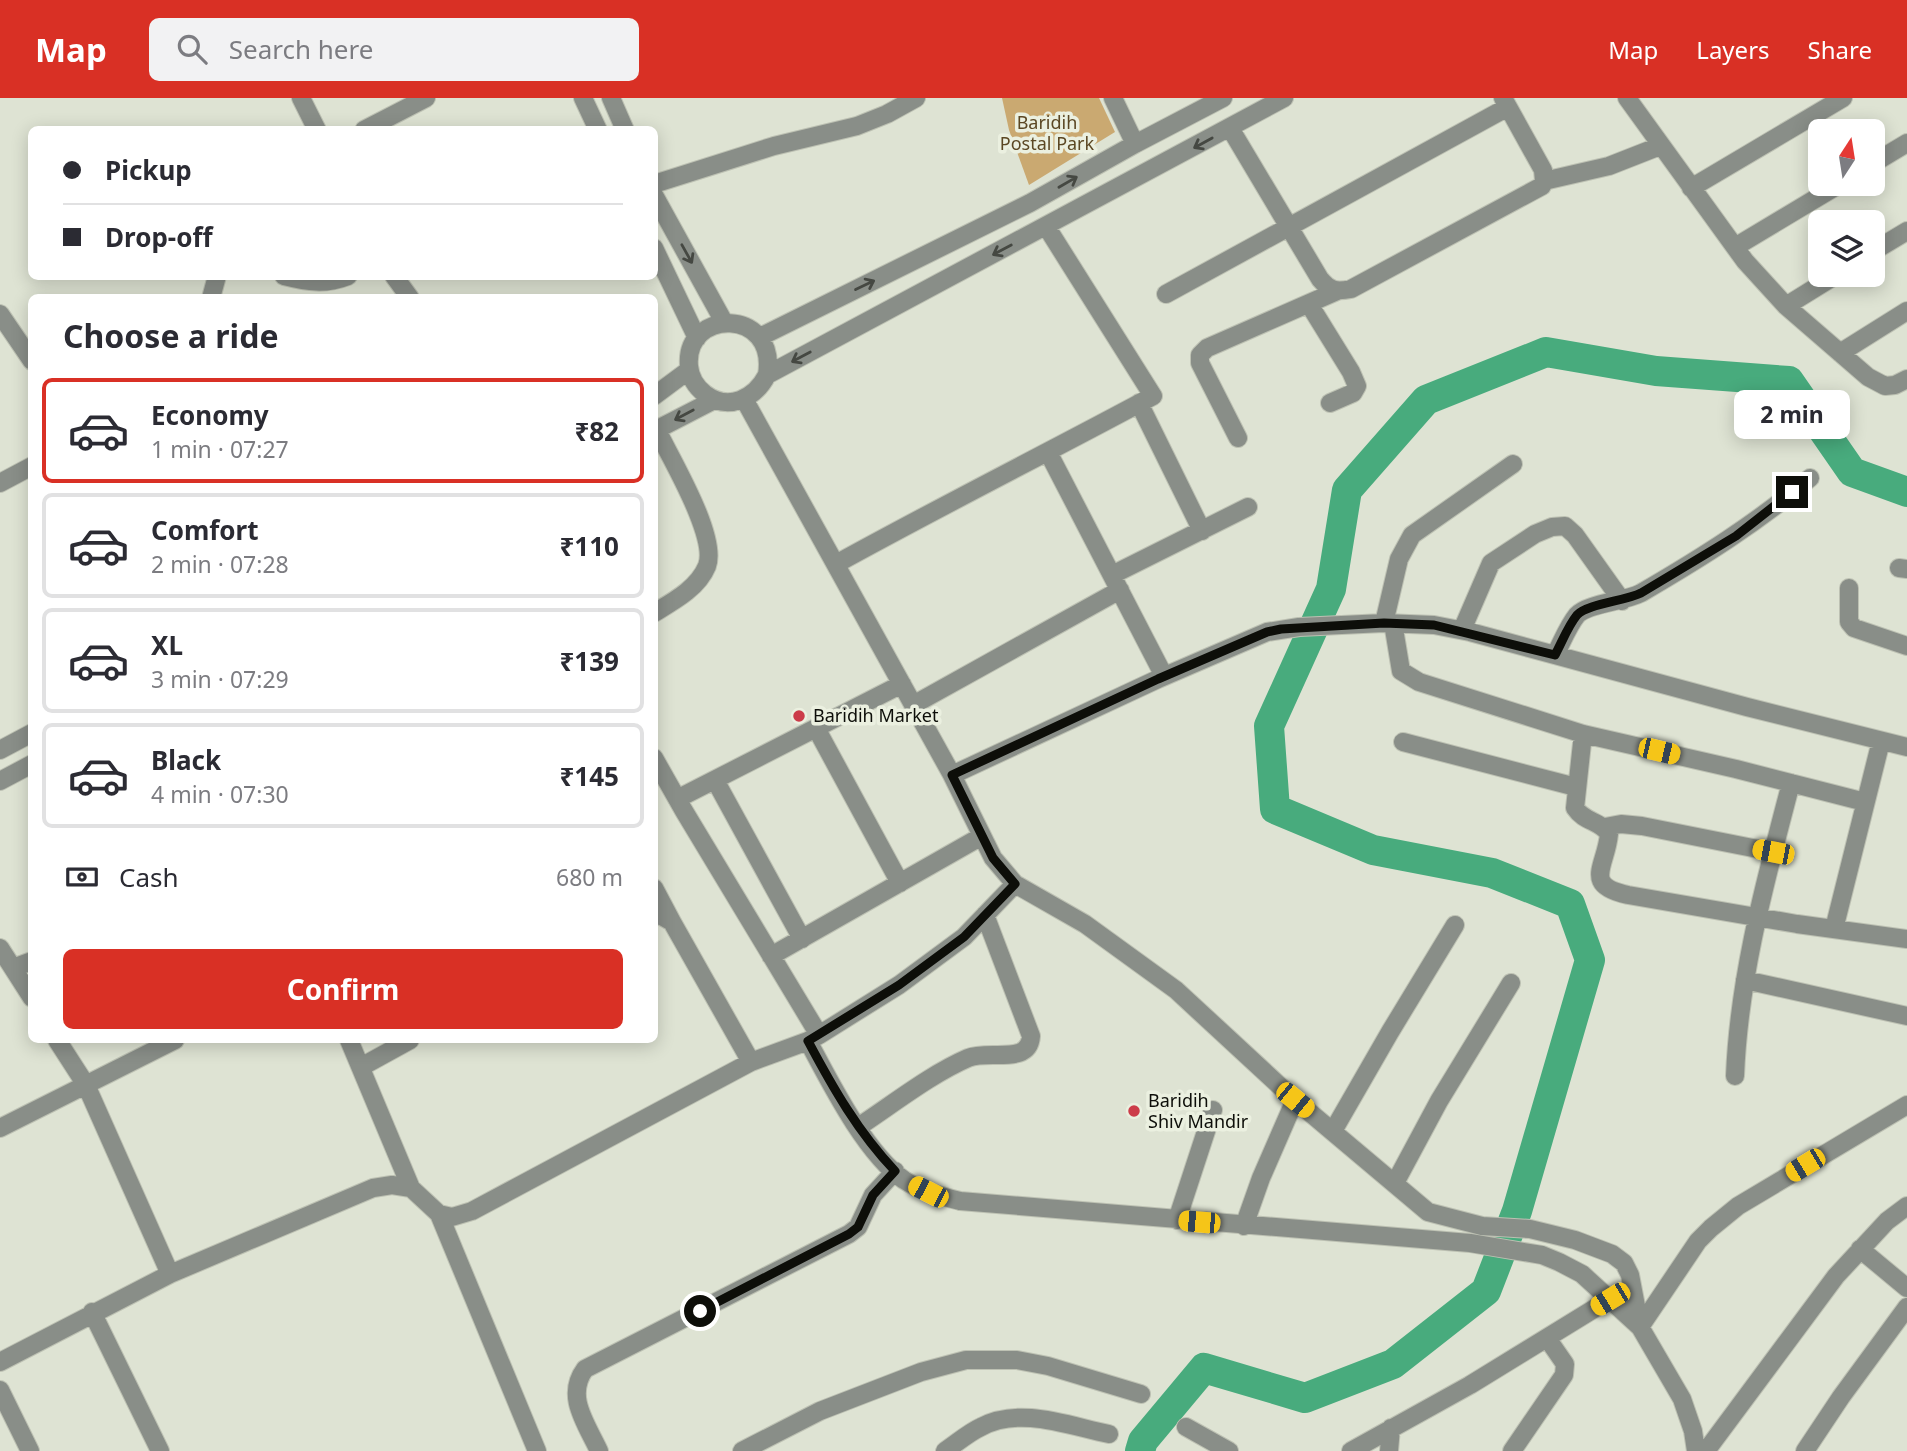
<!DOCTYPE html>
<meta charset="utf-8">
<style>
body{margin:0;font-family:"Noto Sans",sans-serif;background:#f2f2f3;color:#2b2b33;height:100vh;display:flex;flex-direction:column;font-size:26px;white-space:nowrap}
*{box-sizing:border-box;margin:0}
p{font-size:23px;color:#7c7c81}
.icon{flex:none;width:38px;height:38px;fill:none;stroke:currentColor;stroke-width:2;stroke-linecap:round;stroke-linejoin:round}
.map{position:relative;flex:1;overflow:hidden}
.panel{position:absolute;left:28px;top:196px;width:630px;height:749px;display:flex;flex-direction:column;background:#fff;border-radius:10px;box-shadow:0 4px 18px #0003}
.panel>*{flex:none}
.top-card{position:absolute;left:28px;top:28px;width:630px;height:154px;border-radius:10px;box-shadow:0 4px 18px #0003;display:grid;align-content:center;height:154px;padding:0 35px;background:#fff}
.needle{width:46px;rotate:12deg}
.buttons{position:absolute;left:1808px;top:21px;display:grid;gap:14px}
.buttons a{display:grid;place-items:center;width:77px;height:77px;border-radius:10px;background:#fff;box-shadow:0 4px 18px #0003;font-size:35px}
.end{position:absolute;width:32px;height:32px;margin:-16px;border:9px solid #0d0e09;background:#fff;box-shadow:0 0 0 4px #fff}
.from{border-radius:50%}
.bubble{position:absolute;height:49px;border-radius:10px;background:#fff;box-shadow:0 4px 18px #0003;font-size:23px;font-weight:700;line-height:49px;text-align:center}
.car{position:absolute;width:21px;height:42px;margin:-21px -10px;border-radius:9px;box-shadow:0 0 5px 2px #0007;background:linear-gradient(#f5c518 24%,#345 0 40%,#f5c518 0 76%,#345 0 86%,#f5c518 0)}
.top-card b{display:flex;align-items:center;gap:24px;height:66px;font-size:26px}
.top-card b+b{border-top:2px solid #e1e1e2}
.top-card i{width:18px;height:18px;background:#2b2b33}
ul{padding:0;list-style:none}
li{display:flex;align-items:center;gap:21px;height:105px;margin:0 14px 10px;padding:0 21px;border:4px solid #e1e1e2;border-radius:10px}
li div{flex:1}
li b{display:block;font-size:26px}
li em{font-style:normal;font-weight:700}
li.active{border-color:#d93025}
li>.icon{width:63px;height:63px;stroke-width:1.5}
h2{padding:0 35px;font-size:32px;line-height:84px}
.pay{display:flex;align-items:center;gap:18px;height:77px;padding:0 35px;font-size:26px}
.pay p{margin-inline-start:auto}
.cta{display:flex;gap:14px;margin-top:auto;padding:14px 35px}
.cta a{flex:1;height:80px;border-radius:10px;background:#d93025;color:#fff;font-size:28px;font-weight:700;line-height:80px;text-align:center}
header{display:flex;align-items:center;gap:42px;box-sizing:border-box;height:98px;padding:0 35px;background:#d93025;color:#fff}
header strong{font-size:33px}
nav{display:flex;gap:38px;margin-inline-start:auto;font-size:24px}
.search{width:490px;height:63px;background:#f2f2f3;display:flex;align-items:center;gap:18px;box-sizing:border-box;padding:0 24px;border-radius:10px;color:#7c7c81;font-size:26px}
.map>svg:first-child{display:block}
.green{fill:#caa971}
.lines{fill:none;stroke-linecap:round;stroke-linejoin:round}
.river{stroke:#48ab7d;stroke-width:30}
.minor-casing{stroke:#bdc1b3;stroke-width:20}
.minor{stroke:#898e88;stroke-width:18}
.oneway{stroke:#454842}
.route{stroke:#0d0e09;stroke-width:9}
.poi-dot{fill:#cc3c49;stroke:#ebf0e0;stroke-width:2.5}
.labels{text-anchor:middle;stroke-width:7;stroke-linejoin:round;paint-order:stroke}
.park-label{font-size:18px;fill:#5b4723;stroke:#ebf0e0}
.poi-label{font-size:18px;fill:#0d0e09;stroke:#ebf0e0;text-anchor:start}
</style>
<header>
<strong>Map</strong>
<div class="search"><svg class="icon" aria-label="search" viewBox="0 0 24 24"><circle cx="10" cy="10" r="6"/><path d="M15 15l6 6"/></svg>Search here</div>
<nav><a>Map</a><a>Layers</a><a>Share</a></nav>
</header>
<div class="map">
<svg width="1907" height="1353" viewBox="0 0 1907 1353">
<rect width="100%" height="100%" fill="#dee3d3"/>
<path class="green" d="M1002,0H1099L1115,34L1029,87L1009,32Z"/>
<g class="lines">
<path class="river" d="M1140,1353L1143,1343L1204,1270L1305,1300L1393,1266L1486,1193L1517,1113L1590,862L1570,806L1492,775L1373,752L1275,711L1269,628L1331,491L1347,392L1426,302L1546,254L1656,273L1789,283L1852,374L1907,394"/>
<defs>
<path id="minor" d="M301,0L317,32
M583,0L598,32
M611,0L625,32
M1113,0L1135,46
M1627,0L1745,163L1786,208L1868,279L1885,288L1895,287L1907,281
M1230,30L1320,181C1330,193 1336,194 1351,191L1542,88L1544,83L1543,72L1503,0
M364,32L426,0
M1872,66L1907,45
M1544,83L1609,68L1660,48
M654,86L774,48L857,28L887,16L916,0
M1691,90L1843,0
M654,97L724,224
M1735,149L1840,86
M654,150L697,240
M1872,154L1907,133
M284,178C308,184 325,187 348,178
M394,178L410,200
M1166,196L1508,9
M211,200L217,178
M1309,206L1351,274L1357,288L1353,295L1330,305
M1786,208L1836,177
M0,216L32,263
M760,239L1030,105L1135,46L1223,0
M1840,255L1907,213
M767,277C778,209 684,210 689,268C690,279 696,289 705,296C729,314 755,300 767,277L1284,0
M654,298L689,272
M744,301L952,677L993,760L1015,786L1085,826L1176,892L1295,1002L1428,1114L1482,1128L1530,1131L1575,1142L1612,1156L1624,1165L1630,1177L1640,1229L1682,1301L1693,1333L1696,1353
M1139,305L1202,433
M654,333L714,302
M1238,340L1200,265V257L1207,250L1337,193
M1048,354L1164,578
M0,385L32,368
M836,466C941,408 1047,355 1153,298L1046,128
M1899,470L1907,471
M1112,477L1248,409
M1849,490V524L1854,530L1907,548
M654,515C674,503 698,490 707,468C718,439 671,361 657,332
M1384,525L1399,461L1412,437L1513,366
M1393,525L1401,573L1419,584L1583,636L1736,671L1865,704
M1462,532L1491,465L1535,436L1552,429L1565,428L1575,437L1622,503
M1555,557C1562,544 1568,528 1577,517C1588,505 1624,504 1641,495C1701,460 1757,425 1810,380
M913,607L1120,492
M816,630L900,785
M1583,636L1575,710C1584,724 1601,723 1609,736C1606,769 1582,787 1628,797L1797,826L1907,841
M1403,644L1576,689
M0,652L32,635
M654,660L684,713L819,937
M952,677L1158,581L1267,534L1299,529L1384,525L1434,527L1470,534L1747,609L1907,649
M715,682L802,841
M0,683L32,666
M677,701L902,586
M1605,729L1621,726L1642,728L1773,754
M654,790L672,824
M654,818L660,817L672,824L751,964
M1834,831L1881,643
M0,850L32,900
M771,858L982,738
M13,870L32,863
M1745,882L1907,918
M57,942L86,987L170,1176
M349,942L411,1090
M808,943C830,984 865,1055 904,1082C921,1093 941,1098 960,1103L1470,1145L1542,1157L1559,1164L1582,1176L1640,1229L1698,1143L1711,1130L1738,1108L1907,1007
M361,969L410,942
M1735,978C1739,877 1766,781 1791,685
M858,1029C893,1006 931,976 968,960C989,951 1029,968 1031,938L985,817
M0,1030L175,942
M1333,1033L1390,934L1455,827
M1395,1085L1439,1003L1511,885
M439,1116L537,1353
M1177,1122L1213,1012
M1244,1128L1261,1080L1295,1002
M1860,1151L1907,1190
M92,1214L160,1353
M0,1264L170,1176L373,1090L392,1087L411,1090L439,1116L452,1119L472,1113L751,964L808,943L819,937L899,887L964,839L1015,786
M0,1292L30,1353
M1186,1329L1229,1353
M599,1353C586,1325 565,1298 585,1271L849,1136L858,1129L873,1097L895,1073
M742,1353L820,1313L921,1274L966,1262H1017L1048,1268L1141,1296
M945,1353C957,1345 968,1335 981,1329C1020,1308 1069,1328 1109,1336
M1351,1353L1470,1287L1610,1201
M1389,1353L1391,1330
M1512,1353L1564,1277L1565,1266L1547,1240
M1706,1353L1836,1178L1887,1123L1907,1108
M1805,1353L1841,1299L1907,1209"/>
</defs>
<use href="#minor" class="minor-casing"/>
<use href="#minor" class="minor"/>
</g>
<defs><path id="oneway-shaft" d="M-6 0H5M1.5-3L5.5 0L1.5 3" fill="none" stroke-width="1.6" stroke-linecap="round" stroke-linejoin="round" transform="scale(1.75)"/></defs>
<g class="oneway">
<use href="#oneway-shaft" transform="translate(1203 45) rotate(151)"/>
<use href="#oneway-shaft" transform="translate(1068 84) rotate(-30)"/>
<use href="#oneway-shaft" transform="translate(1002 152) rotate(152)"/>
<use href="#oneway-shaft" transform="translate(687 156) rotate(61)"/>
<use href="#oneway-shaft" transform="translate(865 187) rotate(-26)"/>
<use href="#oneway-shaft" transform="translate(801 259) rotate(152)"/>
<use href="#oneway-shaft" transform="translate(684 317) rotate(152)"/>
</g>
<g class="lines">
<path class="route" d="M700,1213L849,1136L858,1129L873,1097L895,1073C858,1034 833,990 808,943L899,887L964,839L1015,786L993,760L952,677L1158,581L1267,534L1281,531L1384,525L1434,527L1555,557C1562,544 1568,528 1577,517C1587,506 1625,503 1641,495L1736,438L1792,394"/>
</g>
<g class="poi-dot">
<circle cx="799" cy="618" r="7"/>
<circle cx="1134" cy="1013" r="7"/>
</g>
<g class="labels">
<g class="park-label">
<text x="1047" y="31">Baridih<tspan x="1047" dy="21">Postal Park</tspan></text>
</g>
<g class="poi-label">
<text x="813" y="624">Baridih Market</text>
<text x="1148" y="1009">Baridih<tspan x="1148" dy="21">Shiv Mandir</tspan></text>
</g>
</g>
</svg>
<div class="buttons">
<a><svg class="needle" viewBox="-14 -14 28 28"><path d="M0-13l5 13h-10z" fill="#e53935"/><path d="M0 13l5-13h-10z" fill="#7c7c81"/></svg></a>
<a><svg class="icon" aria-label="layers" viewBox="0 0 24 24"><path d="M12 4l9 5-9 5-9-5zM3 14l9 5 9-5"/></svg></a>
</div>
<i class="end from" style="left:700px;top:1213px"></i>
<i class="end" style="left:1792px;top:394px"></i>
<div class="bubble" style="left:1734px;top:292px;width:116px">2 min</div>
<i class="car" style="left:1659px;top:653px;rotate:103deg"></i>
<i class="car" style="left:1773px;top:754px;rotate:281deg"></i>
<i class="car" style="left:1295px;top:1002px;rotate:129deg"></i>
<i class="car" style="left:1805px;top:1067px;rotate:239deg"></i>
<i class="car" style="left:928px;top:1094px;rotate:297deg"></i>
<i class="car" style="left:1199px;top:1124px;rotate:275deg"></i>
<i class="car" style="left:1610px;top:1201px;rotate:239deg"></i>
<div class="top-card">
<b><i class="from"></i>Pickup</b>
<b><i></i>Drop-off</b>
</div>
<section class="panel">
<h2>Choose a ride</h2>
<ul>
<li class="active"><svg class="icon" aria-label="car" viewBox="0 0 24 24"><path d="M5 17H2v-5l4-1 3-4h7l3 4 3 1v5h-3M9 17h6M6 11h13"/><circle cx="7" cy="17" r="2"/><circle cx="17" cy="17" r="2"/></svg><div><b>Economy</b><p>1 min · 07:27</p></div><em>₹82</em></li>
<li><svg class="icon" aria-label="car" viewBox="0 0 24 24"><path d="M5 17H2v-5l4-1 3-4h7l3 4 3 1v5h-3M9 17h6M6 11h13"/><circle cx="7" cy="17" r="2"/><circle cx="17" cy="17" r="2"/></svg><div><b>Comfort</b><p>2 min · 07:28</p></div><em>₹110</em></li>
<li><svg class="icon" aria-label="car" viewBox="0 0 24 24"><path d="M5 17H2v-5l4-1 3-4h7l3 4 3 1v5h-3M9 17h6M6 11h13"/><circle cx="7" cy="17" r="2"/><circle cx="17" cy="17" r="2"/></svg><div><b>XL</b><p>3 min · 07:29</p></div><em>₹139</em></li>
<li><svg class="icon" aria-label="car" viewBox="0 0 24 24"><path d="M5 17H2v-5l4-1 3-4h7l3 4 3 1v5h-3M9 17h6M6 11h13"/><circle cx="7" cy="17" r="2"/><circle cx="17" cy="17" r="2"/></svg><div><b>Black</b><p>4 min · 07:30</p></div><em>₹145</em></li>
</ul>
<div class="pay"><svg class="icon" aria-label="cash" viewBox="0 0 24 24"><path d="M3 7h18v10H3z"/><circle cx="12" cy="12" r="2"/></svg>Cash<p>680 m</p></div>
<div class="cta"><a>Confirm</a></div>
</section>
</div>
